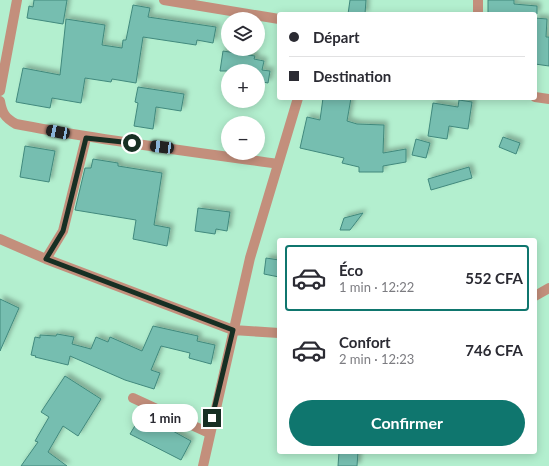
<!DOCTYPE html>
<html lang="fr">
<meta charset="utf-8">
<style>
body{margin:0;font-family:Lato,sans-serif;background:#f7f7f7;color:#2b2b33;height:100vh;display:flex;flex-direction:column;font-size:15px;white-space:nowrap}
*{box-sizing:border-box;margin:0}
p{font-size:13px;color:#7c7c81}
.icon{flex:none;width:22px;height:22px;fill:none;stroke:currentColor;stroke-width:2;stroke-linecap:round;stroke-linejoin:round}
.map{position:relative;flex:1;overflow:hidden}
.sheet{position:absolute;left:277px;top:238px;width:260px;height:216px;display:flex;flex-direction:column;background:#fff;border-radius:4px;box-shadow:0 2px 10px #0003}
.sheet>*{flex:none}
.banner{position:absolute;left:277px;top:12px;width:260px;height:88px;border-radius:4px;box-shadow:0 2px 10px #0003;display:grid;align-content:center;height:88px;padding:0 12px;background:#fff}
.controls{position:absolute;left:221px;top:12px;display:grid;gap:8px}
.controls a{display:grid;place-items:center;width:44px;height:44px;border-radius:50%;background:#fff;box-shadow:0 2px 10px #0003;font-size:20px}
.end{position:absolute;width:18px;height:18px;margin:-9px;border:5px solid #172f23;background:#fff;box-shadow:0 0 0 2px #fff}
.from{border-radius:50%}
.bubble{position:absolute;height:28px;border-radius:14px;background:#fff;box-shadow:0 2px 10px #0003;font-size:13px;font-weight:700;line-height:28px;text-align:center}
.car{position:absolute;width:12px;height:24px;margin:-12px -6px;border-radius:5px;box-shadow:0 0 3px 1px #0007;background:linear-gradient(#222 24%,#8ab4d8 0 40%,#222 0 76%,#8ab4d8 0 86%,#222 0)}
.banner b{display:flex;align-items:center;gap:14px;height:38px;font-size:15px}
.banner b+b{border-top:1px solid #e1e1e2}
.banner i{width:10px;height:10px;background:#2b2b33}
ul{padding:7px 0 0;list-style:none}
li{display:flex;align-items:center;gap:12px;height:66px;margin:0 8px 6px;padding:0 4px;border:2px solid transparent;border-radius:4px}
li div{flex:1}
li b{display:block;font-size:15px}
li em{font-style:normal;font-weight:700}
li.active{border-color:#0f766e}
li>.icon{width:36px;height:36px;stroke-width:1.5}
.action{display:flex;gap:8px;margin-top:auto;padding:8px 12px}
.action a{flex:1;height:46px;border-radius:24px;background:#0f766e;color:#fff;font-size:16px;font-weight:700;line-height:46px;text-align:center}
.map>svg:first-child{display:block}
.building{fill:#76beb0;stroke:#41897d;filter:url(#shadow)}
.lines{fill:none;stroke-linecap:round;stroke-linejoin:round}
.minor{stroke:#c38f7c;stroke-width:10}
.route{stroke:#172f23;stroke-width:5}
</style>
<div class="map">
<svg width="549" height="466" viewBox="0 0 549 466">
<defs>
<filter id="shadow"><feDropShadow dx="3.5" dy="-3.5" stdDeviation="2" flood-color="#0004"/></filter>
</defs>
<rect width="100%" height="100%" fill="#b3efcf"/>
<path class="building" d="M34,0H67L63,24L27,18L29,6L33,7Z
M350,0H366L365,14H348Z
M488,0H514V4L537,6V14H488Z
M133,5L150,8L148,17L216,27L213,43L197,40L196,45L143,37L136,83L112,79L111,82L85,78L81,103L52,98L50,108L16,102L23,68L60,75L66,19L105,25L102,45L122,48L123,40H126Z
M535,18L547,19L546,37H549V66L535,64Z
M223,51L255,56L254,59L264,61L262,70L270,71L268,83L258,81V71H220Z
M138,87L184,94L181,111L156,107L153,129L134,126L138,103L135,102Z
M323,98H351L347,121L357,124L384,125L383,153L406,149V162L383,166V172H359V167L342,163L344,158L300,148L307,117L320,120Z
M459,100L472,102L468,129L449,126L447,139L428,136L433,103L458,107Z
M503,137L520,143L516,154L499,147Z
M416,139L430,143L426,158L412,155Z
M25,146L55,151L49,182L20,177Z
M93,159L118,163V166L162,173L154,225L170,228L167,246L133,239L136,220L75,210L85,168H91Z
M469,167L472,178L431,190L428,179Z
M198,208L230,212L227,231L216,229L215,234L195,231Z
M363,213L350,230H340L344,218Z
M266,258L279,260V277L264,274Z
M0,299L19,308L0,351Z
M153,326L198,336L197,341L215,345L211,364L189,358L190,353L161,346L151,370L160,373L154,389L125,380L70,356L68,365L35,357L36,356L31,355L35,337L40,338V335L56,336L57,334L74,337L72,344L91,349L96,337L108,342L110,337L142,351Z
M65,376L101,399L78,436L63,426L48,452L67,466H21L38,442L35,441L49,417L41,412Z
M142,414L191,441L181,460L130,434Z
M339,452H358L357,466H338Z"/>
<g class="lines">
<path class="minor" d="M164,0L279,19
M478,14V0
M0,91L17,0
M535,97L549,99
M0,101C2,113 5,118 16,124C103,141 190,151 278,164
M0,239L46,259L233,330L279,333
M46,259L63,231L86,138
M535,296L549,288
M133,398L209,433
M203,466L250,258L298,98"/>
</g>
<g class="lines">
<path class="route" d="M132,143L86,138L63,231L46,259L233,330L212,418"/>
</g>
</svg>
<div class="controls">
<a><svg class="icon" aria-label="layers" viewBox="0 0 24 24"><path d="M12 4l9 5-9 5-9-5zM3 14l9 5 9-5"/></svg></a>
<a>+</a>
<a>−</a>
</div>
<i class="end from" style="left:132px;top:143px"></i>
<i class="end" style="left:212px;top:418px"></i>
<div class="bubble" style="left:132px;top:404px;width:66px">1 min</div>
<i class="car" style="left:58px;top:132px;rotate:281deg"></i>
<i class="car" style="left:162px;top:147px;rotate:277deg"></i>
<div class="banner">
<b><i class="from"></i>Départ</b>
<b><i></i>Destination</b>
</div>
<section class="sheet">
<ul>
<li class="active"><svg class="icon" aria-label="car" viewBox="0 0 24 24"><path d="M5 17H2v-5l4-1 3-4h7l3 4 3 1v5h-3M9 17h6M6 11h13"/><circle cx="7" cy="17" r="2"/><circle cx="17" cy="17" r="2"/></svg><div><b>Éco</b><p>1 min · 12:22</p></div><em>552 CFA</em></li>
<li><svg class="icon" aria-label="car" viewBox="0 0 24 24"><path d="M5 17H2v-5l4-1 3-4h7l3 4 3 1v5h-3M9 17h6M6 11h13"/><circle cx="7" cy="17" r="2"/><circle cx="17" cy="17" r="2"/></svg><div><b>Confort</b><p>2 min · 12:23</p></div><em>746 CFA</em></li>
</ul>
<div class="action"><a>Confirmer</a></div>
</section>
</div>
